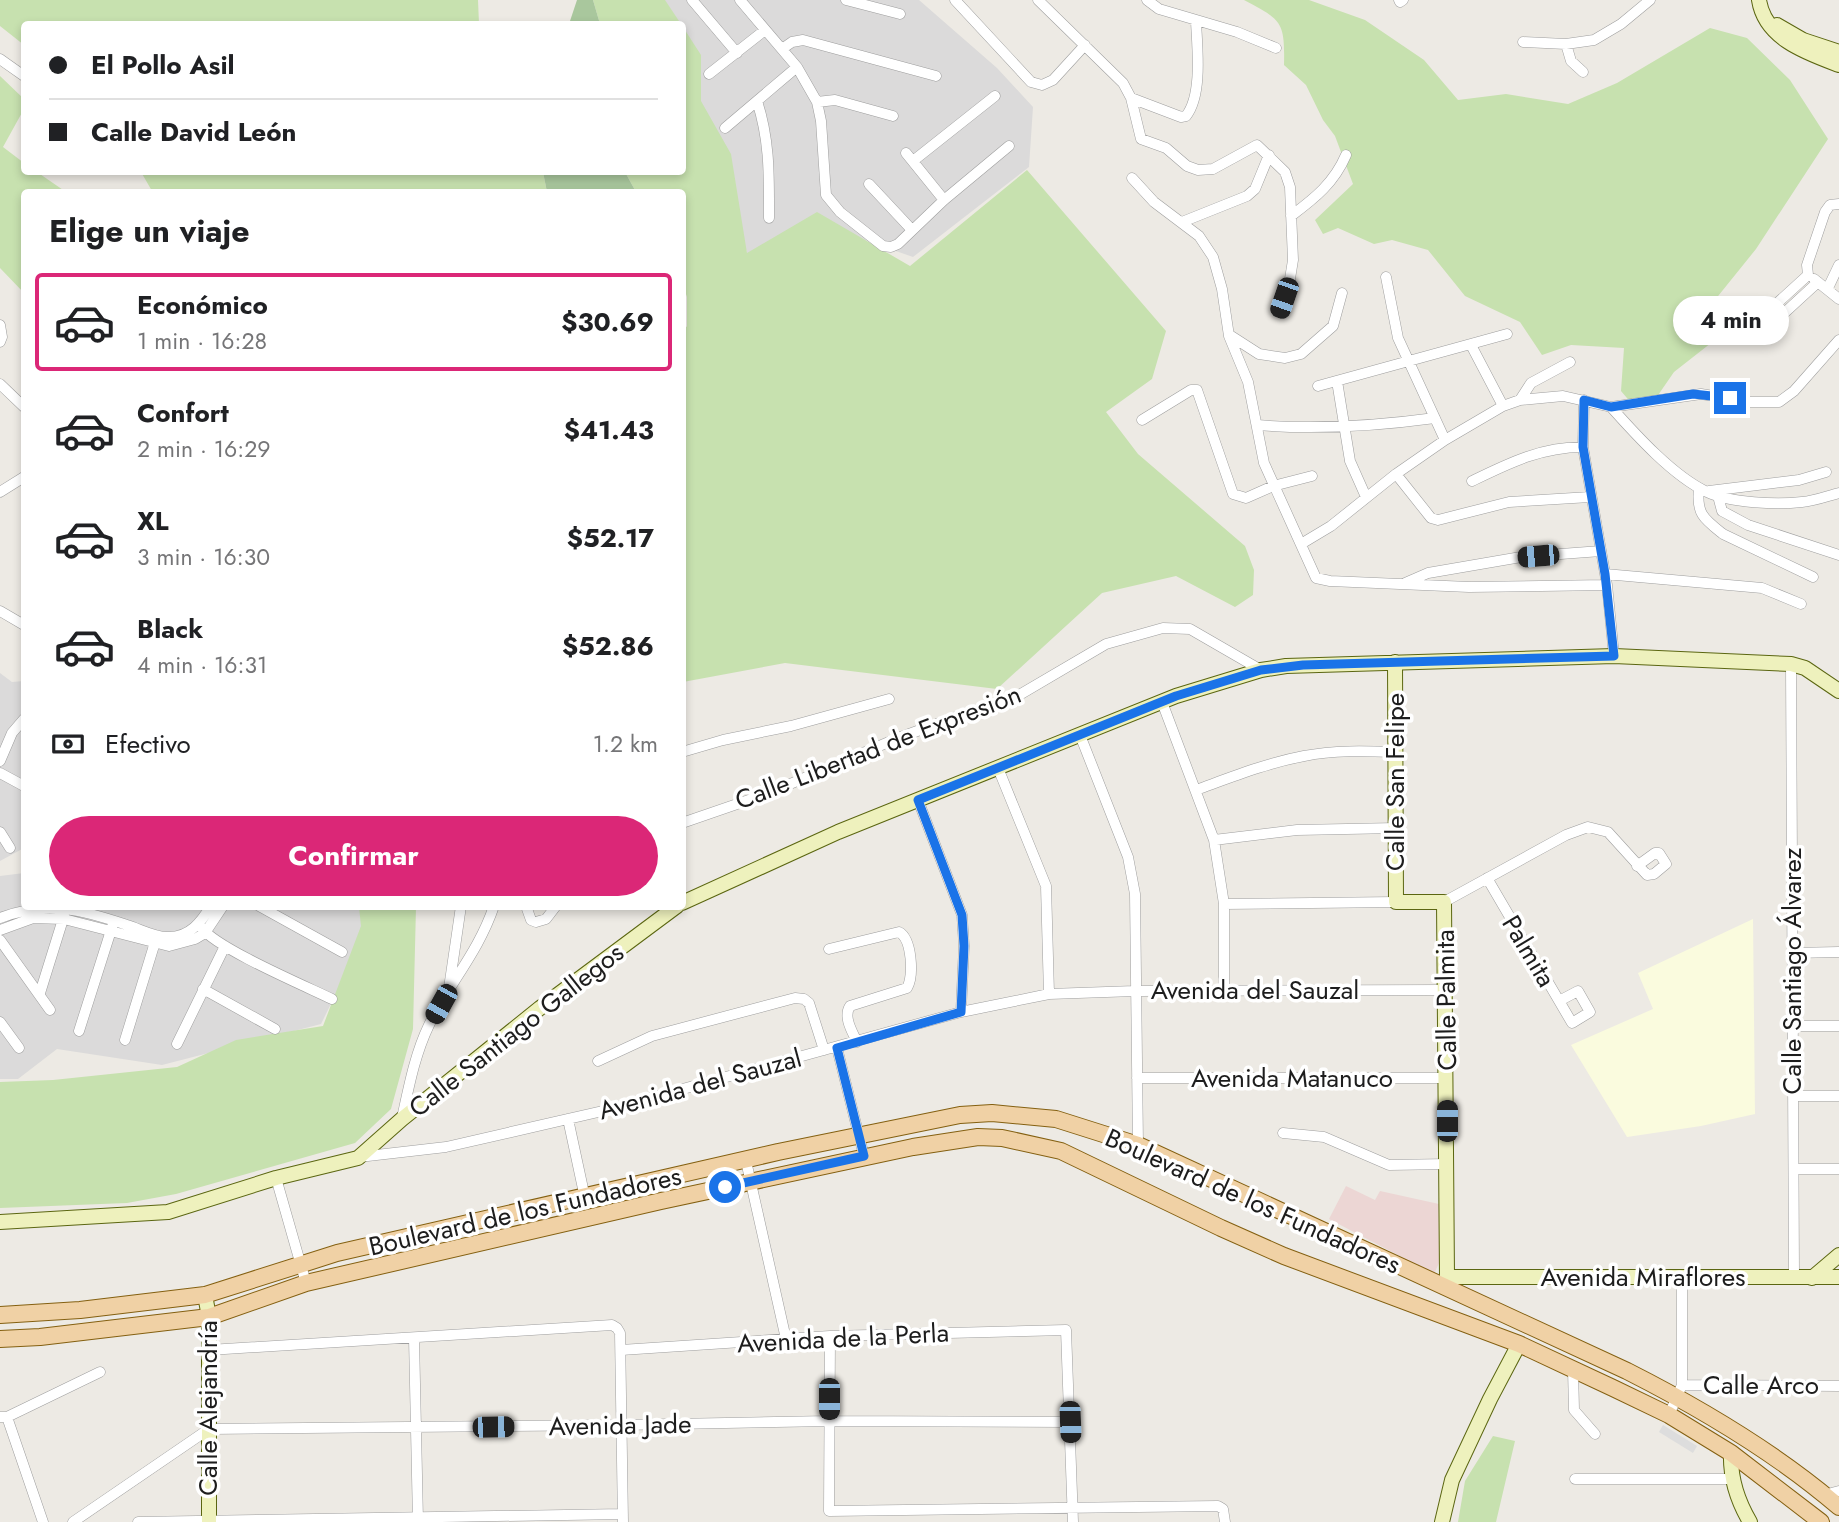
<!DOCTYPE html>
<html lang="es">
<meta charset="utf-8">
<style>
body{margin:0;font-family:Jost,sans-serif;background:#f2f2f2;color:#202124;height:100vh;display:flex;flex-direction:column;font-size:26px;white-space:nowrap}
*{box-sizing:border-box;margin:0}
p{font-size:23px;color:#757577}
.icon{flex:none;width:38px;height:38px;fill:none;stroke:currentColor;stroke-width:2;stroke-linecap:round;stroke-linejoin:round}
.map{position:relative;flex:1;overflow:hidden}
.side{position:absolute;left:21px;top:189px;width:665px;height:721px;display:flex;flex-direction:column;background:#fff;border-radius:7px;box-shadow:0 4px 10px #0003}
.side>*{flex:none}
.banner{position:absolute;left:21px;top:21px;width:665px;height:154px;border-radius:7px;box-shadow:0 4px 10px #0003;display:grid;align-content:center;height:154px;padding:0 28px;background:#fff}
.end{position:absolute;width:32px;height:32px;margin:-16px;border:9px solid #1a73e8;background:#fff;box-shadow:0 0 0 4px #fff}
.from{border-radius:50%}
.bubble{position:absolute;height:49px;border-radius:24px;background:#fff;box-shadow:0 4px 10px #0003;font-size:23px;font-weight:700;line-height:49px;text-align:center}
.car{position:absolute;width:21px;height:42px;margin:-21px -10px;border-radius:9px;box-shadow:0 0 5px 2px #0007;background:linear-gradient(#222 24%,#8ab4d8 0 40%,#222 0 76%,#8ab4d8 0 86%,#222 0)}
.banner b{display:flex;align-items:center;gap:24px;height:66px;font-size:26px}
.banner b+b{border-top:2px solid #e0e0e0}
.banner i{width:18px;height:18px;background:#202124}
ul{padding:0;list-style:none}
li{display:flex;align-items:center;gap:21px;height:98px;margin:0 14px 10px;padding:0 14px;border:4px solid transparent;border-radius:7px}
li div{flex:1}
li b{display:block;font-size:26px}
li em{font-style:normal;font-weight:700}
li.active{border-color:#db2777}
li>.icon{width:63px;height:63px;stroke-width:1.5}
h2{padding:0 28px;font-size:32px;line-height:84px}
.pay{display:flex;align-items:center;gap:18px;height:77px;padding:0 28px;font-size:26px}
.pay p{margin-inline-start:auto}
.action{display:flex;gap:14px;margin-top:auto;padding:14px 28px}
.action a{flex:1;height:80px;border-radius:42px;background:#db2777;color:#fff;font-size:28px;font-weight:700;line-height:80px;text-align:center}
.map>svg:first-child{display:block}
.residential{fill:#dbdada}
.commercial{fill:#ecd6d4}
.education{fill:#fafbde}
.grass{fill:#c7e1af}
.forest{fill:#a9c79d}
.parking{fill:#ddd}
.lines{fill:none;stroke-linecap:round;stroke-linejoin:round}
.street-casing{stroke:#9e9e9e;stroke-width:11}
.secondary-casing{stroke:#5b6611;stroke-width:16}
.primary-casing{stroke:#846011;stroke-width:18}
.street{stroke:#fff;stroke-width:10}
.secondary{stroke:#eef1bd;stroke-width:14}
.primary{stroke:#f0d1a5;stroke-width:16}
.route{stroke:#1a73e8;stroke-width:9}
.labels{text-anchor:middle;stroke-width:7;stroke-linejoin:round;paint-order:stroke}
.street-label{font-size:26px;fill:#1d1d1d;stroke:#fff}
</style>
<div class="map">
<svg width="1839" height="1522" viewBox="0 0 1839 1522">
<rect width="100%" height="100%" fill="#edeae4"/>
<path class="residential" d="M638,0H919L997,68L1033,107L1029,167L913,257L816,223L749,258L692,96L683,79L682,24H652Z
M0,673L12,682L24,681V848L0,861Z
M24,873V906L361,907L366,933L321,1024L162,1065L57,1049L18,1079H0V876Z"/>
<path class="commercial" d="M1346,1186L1375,1200L1380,1191L1439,1204V1263L1434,1274L1329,1219Z"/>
<path class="education" d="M1753,919L1755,1114L1701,1126L1627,1137L1571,1045L1653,1009L1638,973Z"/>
<path class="grass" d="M0,0H478L479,24H24V45L0,26Z
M593,0H665L681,24H600Z
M1244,0H1309L1365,20L1424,60L1458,100L1506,94L1568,104L1617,83L1710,28L1747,38L1790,80L1828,139L1756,249L1706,311L1711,343L1674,372L1654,401L1632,404L1621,391L1624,348L1571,345L1542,355L1520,322L1465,296L1428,250L1392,240L1374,244L1338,228L1323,234L1315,220L1353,184L1335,136L1323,120L1306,85L1284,65C1285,22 1282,20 1244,0Z
M683,27L701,55V101L731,154L747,253L817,212L910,266L1027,170L1166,331L1152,379L1106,412L1138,454L1245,546L1254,570L1253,595L1235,607L1176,576L1102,593L997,689L785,663L683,682L682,324L687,327V297L682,282V192H636L625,172H682Z
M0,76L24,99V109L3,147L24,163V172H37L66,192H24V293L0,268Z
M141,172H543L547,192H150L152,191Z
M359,907H416L413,1029L391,1109L355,1143L176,1194L127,1203L0,1208V1082L53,1080L177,1067L236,1040L323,1026L361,926Z
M1493,1436L1515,1441L1496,1522H1458L1465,1481Z"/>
<path class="forest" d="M577,0H593L600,24H569Z
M543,172H625L636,192H547Z"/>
<path class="parking" d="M1663,1425L1697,1446L1693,1453L1659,1432Z"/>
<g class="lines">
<defs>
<path id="street" d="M692,0L737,53
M740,0L797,67L817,102L821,121L826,195L840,212L883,246L891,247L898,244L944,200L1009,146
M846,0L900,14
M955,0L1031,82L1042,85L1053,80L1085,45
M1038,0L1123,83L1131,98L1141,139L1166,148L1187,166L1198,170L1213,169L1257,145L1285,172L1290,187L1293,260L1289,285L1280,311
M1147,0L1159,9L1237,32L1276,48
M1399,0L1400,2L1403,0
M1523,42L1566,44L1594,40L1621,24L1650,0
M1566,44L1571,61L1583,72
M782,49L792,42L803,40L936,76
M0,59L24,76
M709,74L765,30
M1131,98L1181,117L1186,116C1203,95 1197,46 1196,21
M757,101C770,141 769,176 769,218
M817,102L835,100L893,116
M725,128L797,67
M906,153L944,200
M913,161L995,96
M1132,178L1154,202L1199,236L1213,257L1222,289L1229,336L1248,382L1264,463L1316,578L1330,581L1469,587L1607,585
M869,184L912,230
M1291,216C1315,198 1334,183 1346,155
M1182,222L1247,196L1255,189L1269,155
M1808,275L1762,317L1758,323L1759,327L1764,329L1769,327L1818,282
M1808,275L1807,265L1825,212L1830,205L1839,204
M1386,277L1398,338L1445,440
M1814,279L1839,299
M1828,288L1839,265
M0,325L2,337L0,342
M1231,336L1259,354L1285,358L1301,354L1333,326L1342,293
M1471,345L1503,406
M1337,381L1350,461L1366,497
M0,384L24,407
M1318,386L1507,334
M1520,400L1531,383L1570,362
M1584,400L1583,447L1607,585L1614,656
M1611,407C1636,435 1673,476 1707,492C1731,503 1777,505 1802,502C1815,501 1827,496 1839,493
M1142,420L1191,390H1197L1233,494L1246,498L1273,486L1312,476
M1257,425C1317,430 1376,426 1435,418
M1396,474L1431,518L1438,520L1509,502L1590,497
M1472,481C1509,463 1541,447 1583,447
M1699,488C1696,514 1704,519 1723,534L1813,577
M1709,491L1799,480L1826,472
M0,492L24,477
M1718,496L1722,511L1748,525L1839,555
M1301,544L1331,526L1396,474L1445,440L1503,406L1520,400L1563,396L1611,407L1701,394L1751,402H1779L1794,391L1839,340
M1605,574L1762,588L1801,604
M1405,583L1428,573L1521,557L1601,551
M0,611L24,625
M1791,664L1794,1277
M1162,702L1214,840L1224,904V991
M1080,735L1128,857L1135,894L1138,1145
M682,752L723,740L791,726L889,699
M0,761L12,733L24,719
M998,768L1046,886L1049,994
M0,773L24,786
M1196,790C1232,777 1267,763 1304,756C1334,750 1365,751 1395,752
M918,800L962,915L964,946L961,1012
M682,823L769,793L898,738L967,713L1009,701L1106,644L1163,628L1190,629L1261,670
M0,832L10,848
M1214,840L1297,830L1396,828
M1487,878L1572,1023L1590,1012L1578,991L1559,1001
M1444,902L1566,835L1588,827L1608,832L1647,875L1654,874L1666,864L1659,853H1655L1637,866
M1224,904L1396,902
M259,906L342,952
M526,906L531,920L536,922L546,919L556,906
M0,918C45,900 83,910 127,925C140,929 156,938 169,937C190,937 201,922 211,906
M202,928C216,948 305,986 332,999
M0,930L33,918L64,919L169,946L195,939L205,933L223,906
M0,940L50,1010
M829,949L899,932C912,939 914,976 907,988L850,1006C843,1017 852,1031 857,1042
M1793,953L1839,952
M449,988L461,906
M203,989L275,1029
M40,993L64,916
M0,1022L19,1048
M1794,1026H1839
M79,1031L113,924
M125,1040L156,939
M177,1044L225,946
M837,1048L864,1156
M598,1061L652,1036L795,998L804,999L809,1003L824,1050
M1137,1078H1447
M1794,1096H1839
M402,1118C409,1086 415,1054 429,1025C450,982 478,953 494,906
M568,1119L585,1198
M1283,1133L1324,1137L1389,1165L1448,1164
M359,1157L446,1147L607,1110L961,1012L1049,994L1135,991L1446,990
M746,1161L786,1339
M1794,1169H1839
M276,1178L306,1283
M830,1336L829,1511L1218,1506L1223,1509L1225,1522
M414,1338L418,1521
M209,1350L612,1325L617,1328L620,1333L623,1522
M621,1350L830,1336L1066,1330L1073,1522
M1573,1369L1574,1410L1595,1434
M1682,1385L1839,1386
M1669,1415L1682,1385V1277
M0,1417H7L100,1372
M7,1417L43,1522
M1575,1479H1732
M1824,1495L1839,1491
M73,1522L209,1429L622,1425L829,1421L1070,1422
M138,1522L623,1514"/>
<path id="secondary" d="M1759,0C1765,39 1807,53 1839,65
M1777,25L1803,40L1839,52
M1395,662L1396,902H1444L1447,1277L1444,1287
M682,903L838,832L1176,696L1261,670L1286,666L1614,656L1791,664L1805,668L1839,691
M0,1222L168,1212L276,1178L358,1158L402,1119L540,1008L677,906
M1447,1277H1839
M1812,1278L1839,1255
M205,1295L209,1317V1522
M1731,1453C1730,1479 1737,1500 1750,1522
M1442,1522L1452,1480L1490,1399L1519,1344"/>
<path id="primary" d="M0,1315L80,1310L205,1295L337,1253L778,1152L960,1115L992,1113L1056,1119L1138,1145L1627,1371C1702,1409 1775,1452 1839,1507
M0,1339L40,1337L209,1317L306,1283L661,1201L913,1147L978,1137L1002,1138L1061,1151L1221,1228L1284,1256L1519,1344L1613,1388L1669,1415L1731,1453L1821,1522"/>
</defs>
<use href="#street" class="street-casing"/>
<use href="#secondary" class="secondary-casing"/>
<use href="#primary" class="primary-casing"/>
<use href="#street" class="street"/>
<use href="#secondary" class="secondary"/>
<use href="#primary" class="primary"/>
</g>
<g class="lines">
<path class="route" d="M725,1187L864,1156L837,1048L961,1012L964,946L962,915L918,800L1176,696L1261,670L1303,665L1614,656L1605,574L1583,447L1584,400L1611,407L1693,394L1730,398"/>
</g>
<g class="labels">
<g class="street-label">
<text transform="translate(878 747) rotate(-21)" y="9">Calle Libertad de Expresión</text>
<text transform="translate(1395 782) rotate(-90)" y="9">Calle San Felipe</text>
<text transform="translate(1529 951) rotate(59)" y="9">Palmita</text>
<text transform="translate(1792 971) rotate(-90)" y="9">Calle Santiago Álvarez</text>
<text x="1255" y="999">Avenida del Sauzal</text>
<text transform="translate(1446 1000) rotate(-91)" y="9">Calle Palmita</text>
<text transform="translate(516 1030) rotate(-38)" y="9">Calle Santiago Gallegos</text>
<text x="1292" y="1087">Avenida Matanuco</text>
<text transform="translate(700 1084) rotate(-15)" y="9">Avenida del Sauzal</text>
<text transform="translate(1253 1201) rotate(24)" y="9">Boulevard de los Fundadores</text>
<text transform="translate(525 1211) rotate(-13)" y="9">Boulevard de los Fundadores</text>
<text x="1643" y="1286">Avenida Miraflores</text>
<text transform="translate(843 1338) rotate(-3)" y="9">Avenida de la Perla</text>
<text x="1761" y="1394">Calle Arco</text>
<text transform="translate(208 1408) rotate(-90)" y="9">Calle Alejandría</text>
<text transform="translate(620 1425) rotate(-1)" y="9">Avenida Jade</text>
</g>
</g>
</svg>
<i class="end from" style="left:725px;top:1187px"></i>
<i class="end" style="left:1730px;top:398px"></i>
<div class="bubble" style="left:1673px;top:296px;width:116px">4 min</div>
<i class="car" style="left:1284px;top:298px;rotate:199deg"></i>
<i class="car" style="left:1538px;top:556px;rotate:265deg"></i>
<i class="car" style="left:441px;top:1004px;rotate:209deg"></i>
<i class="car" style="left:1447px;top:1121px;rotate:0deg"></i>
<i class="car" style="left:829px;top:1399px;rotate:180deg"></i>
<i class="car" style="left:1070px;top:1422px;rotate:178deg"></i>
<i class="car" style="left:493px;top:1427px;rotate:89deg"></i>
<div class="banner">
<b><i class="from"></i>El Pollo Asil</b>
<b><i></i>Calle David León</b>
</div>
<section class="side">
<h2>Elige un viaje</h2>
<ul>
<li class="active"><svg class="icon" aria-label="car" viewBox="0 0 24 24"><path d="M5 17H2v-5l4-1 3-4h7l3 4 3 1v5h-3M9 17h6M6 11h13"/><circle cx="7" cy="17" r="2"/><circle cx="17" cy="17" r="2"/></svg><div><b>Económico</b><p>1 min · 16:28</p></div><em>$30.69</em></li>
<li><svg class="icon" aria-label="car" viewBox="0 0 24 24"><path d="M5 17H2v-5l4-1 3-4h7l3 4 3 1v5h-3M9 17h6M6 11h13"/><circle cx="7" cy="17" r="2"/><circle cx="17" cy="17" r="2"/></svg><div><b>Confort</b><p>2 min · 16:29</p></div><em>$41.43</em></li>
<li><svg class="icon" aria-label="car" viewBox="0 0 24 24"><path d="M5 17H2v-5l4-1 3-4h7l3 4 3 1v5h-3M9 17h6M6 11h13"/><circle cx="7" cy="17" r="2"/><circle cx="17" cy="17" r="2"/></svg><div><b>XL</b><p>3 min · 16:30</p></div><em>$52.17</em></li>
<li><svg class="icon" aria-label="car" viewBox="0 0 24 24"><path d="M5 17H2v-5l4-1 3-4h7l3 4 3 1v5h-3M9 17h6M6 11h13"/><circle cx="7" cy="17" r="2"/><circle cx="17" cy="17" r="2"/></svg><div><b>Black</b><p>4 min · 16:31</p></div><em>$52.86</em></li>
</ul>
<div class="pay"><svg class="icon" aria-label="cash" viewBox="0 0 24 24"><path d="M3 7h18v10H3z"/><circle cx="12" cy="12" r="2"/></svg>Efectivo<p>1.2 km</p></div>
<div class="action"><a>Confirmar</a></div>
</section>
</div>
